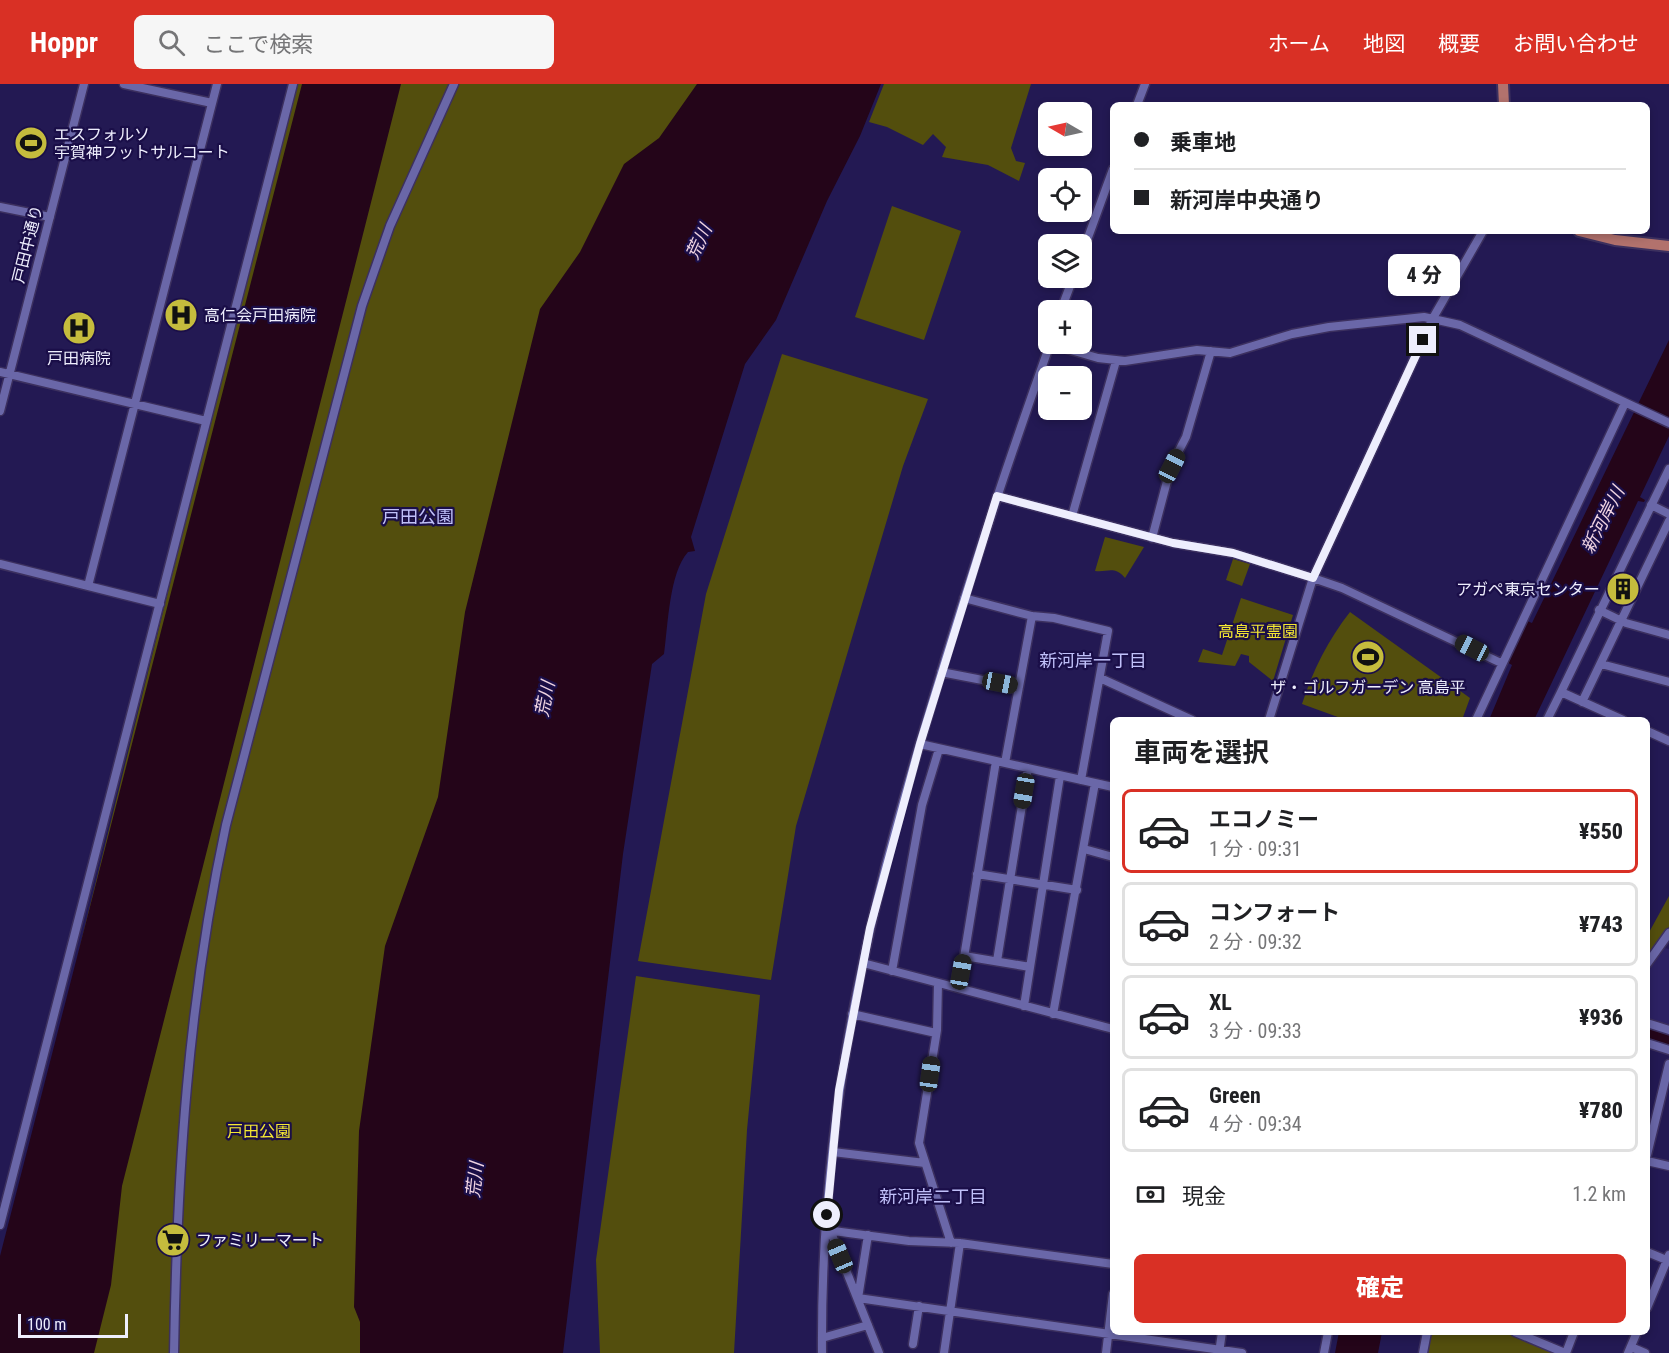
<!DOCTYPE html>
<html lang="ja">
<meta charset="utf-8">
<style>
body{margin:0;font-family:"Roboto Condensed","Noto Sans JP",sans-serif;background:#f6f6f6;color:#202124;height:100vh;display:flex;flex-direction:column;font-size:22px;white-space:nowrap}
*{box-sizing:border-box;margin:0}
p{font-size:20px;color:#757577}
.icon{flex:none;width:33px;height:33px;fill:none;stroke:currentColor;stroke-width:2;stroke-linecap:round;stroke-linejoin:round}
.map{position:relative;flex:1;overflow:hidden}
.drawer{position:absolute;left:1110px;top:633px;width:540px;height:618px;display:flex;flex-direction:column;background:#fff;border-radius:9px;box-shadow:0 3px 9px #0003}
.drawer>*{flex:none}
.hud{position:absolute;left:1110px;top:18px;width:540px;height:132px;border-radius:9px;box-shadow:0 3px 9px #0003;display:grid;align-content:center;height:132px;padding:0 24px;background:#fff}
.needle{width:39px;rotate:279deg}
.tools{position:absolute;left:1038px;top:18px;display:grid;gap:12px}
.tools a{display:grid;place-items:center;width:54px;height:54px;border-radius:9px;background:#fff;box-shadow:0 3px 9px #0003;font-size:30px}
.scale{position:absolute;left:18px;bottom:15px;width:110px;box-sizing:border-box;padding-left:6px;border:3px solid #eeeefd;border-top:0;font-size:16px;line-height:21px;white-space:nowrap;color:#eeeefd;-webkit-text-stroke:4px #1a0e48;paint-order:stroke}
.end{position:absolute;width:27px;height:27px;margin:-14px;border:8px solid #eeeefd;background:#111;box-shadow:0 0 0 3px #111}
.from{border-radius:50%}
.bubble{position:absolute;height:42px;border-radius:9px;background:#fff;box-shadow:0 3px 9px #0003;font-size:20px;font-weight:800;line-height:42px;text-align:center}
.car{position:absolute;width:18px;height:36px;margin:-18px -9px;border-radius:8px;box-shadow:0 0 4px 2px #0007;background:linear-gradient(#222 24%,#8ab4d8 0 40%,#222 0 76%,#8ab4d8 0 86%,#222 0)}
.hud b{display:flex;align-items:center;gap:21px;height:57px;font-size:22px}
.hud b+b{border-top:2px solid #e0e0e0}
.hud i{width:15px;height:15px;background:#202124}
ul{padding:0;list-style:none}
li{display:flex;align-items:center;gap:18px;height:84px;margin:0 12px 9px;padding:0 12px;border:3px solid #e0e0e0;border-radius:9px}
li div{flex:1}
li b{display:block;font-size:22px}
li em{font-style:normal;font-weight:800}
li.current{border-color:#d93025}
li>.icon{width:54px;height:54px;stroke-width:1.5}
h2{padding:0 24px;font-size:27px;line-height:72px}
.pay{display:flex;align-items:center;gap:15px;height:66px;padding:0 24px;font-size:22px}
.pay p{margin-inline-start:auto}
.button{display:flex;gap:12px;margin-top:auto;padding:12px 24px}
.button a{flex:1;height:69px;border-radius:9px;background:#d93025;color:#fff;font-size:24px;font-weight:800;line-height:69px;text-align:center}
header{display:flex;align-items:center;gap:36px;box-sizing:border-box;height:84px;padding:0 30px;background:#d93025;color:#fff}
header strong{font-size:28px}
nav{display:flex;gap:33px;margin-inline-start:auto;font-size:21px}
.search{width:420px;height:54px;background:#f6f6f6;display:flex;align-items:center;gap:15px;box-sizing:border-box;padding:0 21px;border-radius:9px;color:#757577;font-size:22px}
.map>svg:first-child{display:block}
.built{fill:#2c2163}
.green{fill:#534e0d}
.water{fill:#240519}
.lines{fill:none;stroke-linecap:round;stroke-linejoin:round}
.river{stroke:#240519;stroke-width:14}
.minor-casing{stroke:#3c305f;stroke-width:11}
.major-casing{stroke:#3c305f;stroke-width:14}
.minor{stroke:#6a67a8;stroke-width:8}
.major{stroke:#b2726d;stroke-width:10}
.route{stroke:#eeeefd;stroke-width:8}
.labels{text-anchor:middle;stroke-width:4.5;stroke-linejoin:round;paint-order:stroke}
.poi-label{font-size:16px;fill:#eeeefd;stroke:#1a0e48;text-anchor:start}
.street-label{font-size:16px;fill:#eeeefd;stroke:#1a0e48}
.park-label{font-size:16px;fill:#f4e733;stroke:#1a0e48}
.water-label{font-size:18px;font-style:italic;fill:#f0d4e2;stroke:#1a0e48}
.neighbourhood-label{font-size:18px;fill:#c0c0f9;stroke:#1a0e48}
</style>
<header>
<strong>Hoppr</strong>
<div class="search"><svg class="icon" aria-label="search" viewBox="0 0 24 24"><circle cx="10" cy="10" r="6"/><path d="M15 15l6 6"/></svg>ここで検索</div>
<nav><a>ホーム</a><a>地図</a><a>概要</a><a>お問い合わせ</a></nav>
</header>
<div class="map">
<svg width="1669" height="1269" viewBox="0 0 1669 1269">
<rect width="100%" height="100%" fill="#231953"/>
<path class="built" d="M1665,864L1669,865V943L1647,936V889Z"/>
<path class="green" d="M294,0H773L449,1269H0V1198L85,842Z
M884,0H1031L1011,64L1016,77L1025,79L1019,97L988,81L942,73L946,63L933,50L923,61L887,43L869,38Z
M892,122L961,147L924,256L855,233Z
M782,270L928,315L903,382L796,742L771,896L638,877L706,510Z
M1105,453L1144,463L1125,494C1114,481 1107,489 1095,487Z
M1233,475L1250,480L1242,502L1226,496Z
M1241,514L1293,531L1273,597L1249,578V572L1241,570L1235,582L1198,578L1203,565L1222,571Z
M1350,528L1470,614L1462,636H1346L1302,620C1313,586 1328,556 1350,528Z
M1669,812V843L1647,874V852Z
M636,892L760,911L747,1046L734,1269H600L596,1176Z
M1430,1248H1504L1555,1269H1426Z"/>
<path class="water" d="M302,0H401L122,1102L111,1201L94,1269H0V1172Z
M697,0H881L860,52L827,117L776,236L745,280L691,453L695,467L688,468C669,489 668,542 664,570L652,580L623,770L563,1269H360V1238L354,1223L359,1047L385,862L438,713L465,528L540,225L580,168L624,80L659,54Z
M1669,256V352L1640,413L1645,416L1644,418L1638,417L1534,636H1489L1512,581L1505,577L1525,536L1532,539Z
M1339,1248H1382L1378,1269H1335Z"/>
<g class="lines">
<path class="river" d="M1647,951L1669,957"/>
<defs>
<path id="minor" d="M124,0L212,19
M1137,21L1145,0
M0,123L50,133
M1082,170L1113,85
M1061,226L1073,194
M0,288L206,337
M0,327L84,0
M997,412L1173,459L1233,469L1313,494L1342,504L1501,579
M1651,421L1669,430
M1072,432L1116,277
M1152,454L1171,382L1186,353L1211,267
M0,480L160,520
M88,502L217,0
M964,514L1032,532L1054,534L1108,547L1081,696
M1599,526L1626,539L1669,551
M1601,580L1669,598
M941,588L1019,603
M1100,594L1192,636
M1582,618L1669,437
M1269,636L1313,494L1433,234L1483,147
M1476,636L1625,319
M1547,636L1561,608
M1623,636L1561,608L1669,385
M1647,647L1669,657
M920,660L1113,703
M1005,679L1032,532
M1084,765L1113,773
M977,790L1077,806
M964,872L1030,883
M997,877L1028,684
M1647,880L1669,849
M892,887L922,721L939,665
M938,899L937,946L919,1059L951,1159
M959,904L996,677
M1024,922L1060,692
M852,930L936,949
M1053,930L1095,699
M1647,939L1669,946
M1113,945L863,879C881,791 906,705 932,619C968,498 1008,378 1050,260L1098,274L1125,277L1197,266L1230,269L1292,250L1329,243L1424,233L1460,241L1669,339
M1647,959L1669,966
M833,1068L925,1079
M1647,1071L1669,980
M1647,1077L1669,1082
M0,1141L293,0
M826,1146L909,1157L960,1159L1113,1180
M826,1146L832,1151L879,1269
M1647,1168L1669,1177
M858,1214L1242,1269
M858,1214L868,1151
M1647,1224L1669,1171
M1515,1248L1565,1269
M822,1254L868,1241
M913,1260L919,1222
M1631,1263L1645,1269
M174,1269C177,1089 188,917 226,741L362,222L390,142L454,0
M822,1269C821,1138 835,1007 863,879
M944,1269L960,1159
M1106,1269L1113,1210
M1219,1269L1222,1248
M1324,1269L1328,1248
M1423,1269L1427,1248
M1566,1269L1574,1248
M1628,1269L1637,1248"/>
<path id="major" d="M1503,0L1504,21
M1579,147L1615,156L1669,162"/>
</defs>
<use href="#minor" class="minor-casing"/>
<use href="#major" class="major-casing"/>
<use href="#minor" class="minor"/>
<use href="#major" class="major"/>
</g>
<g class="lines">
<path class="route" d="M827,1131L839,1006L870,844L920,660L997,412L1173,459L1233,469L1313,494L1423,256"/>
</g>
<defs>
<symbol id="stadium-disc" viewBox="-11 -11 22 22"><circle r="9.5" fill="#c5bc3d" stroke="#1a0e48"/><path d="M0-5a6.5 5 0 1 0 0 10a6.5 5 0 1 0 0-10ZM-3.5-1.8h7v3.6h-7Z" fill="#111"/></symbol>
<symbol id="hospital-disc" viewBox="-11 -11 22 22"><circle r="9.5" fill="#c5bc3d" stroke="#1a0e48"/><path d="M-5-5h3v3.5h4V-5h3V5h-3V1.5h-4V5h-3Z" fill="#111"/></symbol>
<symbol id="building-disc" viewBox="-11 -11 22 22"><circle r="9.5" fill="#c5bc3d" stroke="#1a0e48"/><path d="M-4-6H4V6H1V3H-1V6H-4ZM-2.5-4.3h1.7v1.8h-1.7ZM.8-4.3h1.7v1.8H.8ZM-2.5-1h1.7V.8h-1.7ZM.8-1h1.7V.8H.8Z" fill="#111"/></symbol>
<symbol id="supermarket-disc" viewBox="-11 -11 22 22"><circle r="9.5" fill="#c5bc3d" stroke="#1a0e48"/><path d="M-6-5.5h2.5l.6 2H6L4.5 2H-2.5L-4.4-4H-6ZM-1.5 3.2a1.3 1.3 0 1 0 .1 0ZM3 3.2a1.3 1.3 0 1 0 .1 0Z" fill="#111"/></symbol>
</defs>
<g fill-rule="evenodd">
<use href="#stadium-disc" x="12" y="40" width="38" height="38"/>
<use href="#hospital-disc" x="162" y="212" width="38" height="38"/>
<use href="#hospital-disc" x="60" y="225" width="38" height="38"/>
<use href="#building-disc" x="1604" y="486" width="38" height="38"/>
<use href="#stadium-disc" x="1349" y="554" width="38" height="38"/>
<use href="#supermarket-disc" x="154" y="1137" width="38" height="38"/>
</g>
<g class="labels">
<g class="poi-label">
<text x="54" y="56">エスフォルソ<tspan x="54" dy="18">宇賀神フットサルコート</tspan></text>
<text x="204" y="237">高仁会戸田病院</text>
<text x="79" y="280" text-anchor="middle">戸田病院</text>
<text x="1600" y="511" text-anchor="end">アガペ東京センター</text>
<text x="1368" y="609" text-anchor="middle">ザ・ゴルフガーデン 高島平</text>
<text x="196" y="1162">ファミリーマート</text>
</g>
<g class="street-label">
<text transform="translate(27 160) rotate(-76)" y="6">戸田中通り</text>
</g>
<g class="park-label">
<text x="1258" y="553">高島平霊園</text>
<text x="259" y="1053">戸田公園</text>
</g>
<g class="water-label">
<text transform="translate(699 158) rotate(-65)" y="6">荒川</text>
<text transform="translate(1603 436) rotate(-63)" y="6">新河岸川</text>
<text transform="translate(545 615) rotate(-79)" y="6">荒川</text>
<text transform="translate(475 1096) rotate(-84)" y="6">荒川</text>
</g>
<g class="neighbourhood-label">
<text x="418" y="439">戸田公園</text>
<text x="1093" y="583">新河岸一丁目</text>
<text x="933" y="1119">新河岸二丁目</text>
</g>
</g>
</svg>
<div class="tools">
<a><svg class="needle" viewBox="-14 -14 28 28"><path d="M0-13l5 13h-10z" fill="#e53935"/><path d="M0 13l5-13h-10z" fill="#757577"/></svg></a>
<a><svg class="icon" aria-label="locate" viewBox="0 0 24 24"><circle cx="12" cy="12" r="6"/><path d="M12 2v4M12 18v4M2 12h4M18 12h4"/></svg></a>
<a><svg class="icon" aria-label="layers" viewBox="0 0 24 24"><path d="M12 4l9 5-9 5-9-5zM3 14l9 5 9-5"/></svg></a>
<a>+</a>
<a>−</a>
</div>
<div class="scale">100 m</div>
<i class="end from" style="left:827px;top:1131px"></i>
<i class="end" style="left:1423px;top:256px"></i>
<div class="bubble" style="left:1388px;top:170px;width:72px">4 分</div>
<i class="car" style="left:1172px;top:382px;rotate:27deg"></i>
<i class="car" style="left:1472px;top:564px;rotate:297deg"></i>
<i class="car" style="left:1000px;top:599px;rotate:101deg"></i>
<i class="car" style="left:1024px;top:707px;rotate:189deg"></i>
<i class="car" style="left:961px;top:888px;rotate:10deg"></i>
<i class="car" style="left:930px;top:990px;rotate:8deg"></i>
<i class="car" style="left:840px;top:1172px;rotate:337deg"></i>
<div class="hud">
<b><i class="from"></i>乗車地</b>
<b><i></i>新河岸中央通り</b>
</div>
<section class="drawer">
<h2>車両を選択</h2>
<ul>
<li class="current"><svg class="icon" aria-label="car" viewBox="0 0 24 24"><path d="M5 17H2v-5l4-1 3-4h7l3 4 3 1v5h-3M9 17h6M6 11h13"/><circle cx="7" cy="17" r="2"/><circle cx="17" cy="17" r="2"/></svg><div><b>エコノミー</b><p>1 分 · 09:31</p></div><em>¥550</em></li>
<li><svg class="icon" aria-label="car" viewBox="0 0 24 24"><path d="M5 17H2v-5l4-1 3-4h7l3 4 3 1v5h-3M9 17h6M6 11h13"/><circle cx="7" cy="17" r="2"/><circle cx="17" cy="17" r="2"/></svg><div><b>コンフォート</b><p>2 分 · 09:32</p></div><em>¥743</em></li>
<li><svg class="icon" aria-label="car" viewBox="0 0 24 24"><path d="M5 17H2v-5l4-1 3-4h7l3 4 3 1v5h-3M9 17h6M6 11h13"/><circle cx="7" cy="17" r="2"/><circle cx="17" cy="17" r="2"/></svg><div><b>XL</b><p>3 分 · 09:33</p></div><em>¥936</em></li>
<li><svg class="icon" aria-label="car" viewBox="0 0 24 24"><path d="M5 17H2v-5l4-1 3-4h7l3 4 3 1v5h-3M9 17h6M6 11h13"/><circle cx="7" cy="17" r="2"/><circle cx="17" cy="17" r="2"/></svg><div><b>Green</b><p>4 分 · 09:34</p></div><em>¥780</em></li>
</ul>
<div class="pay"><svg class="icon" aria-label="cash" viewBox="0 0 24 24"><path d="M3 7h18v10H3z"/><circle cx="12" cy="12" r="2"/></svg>現金<p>1.2 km</p></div>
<div class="button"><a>確定</a></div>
</section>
</div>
